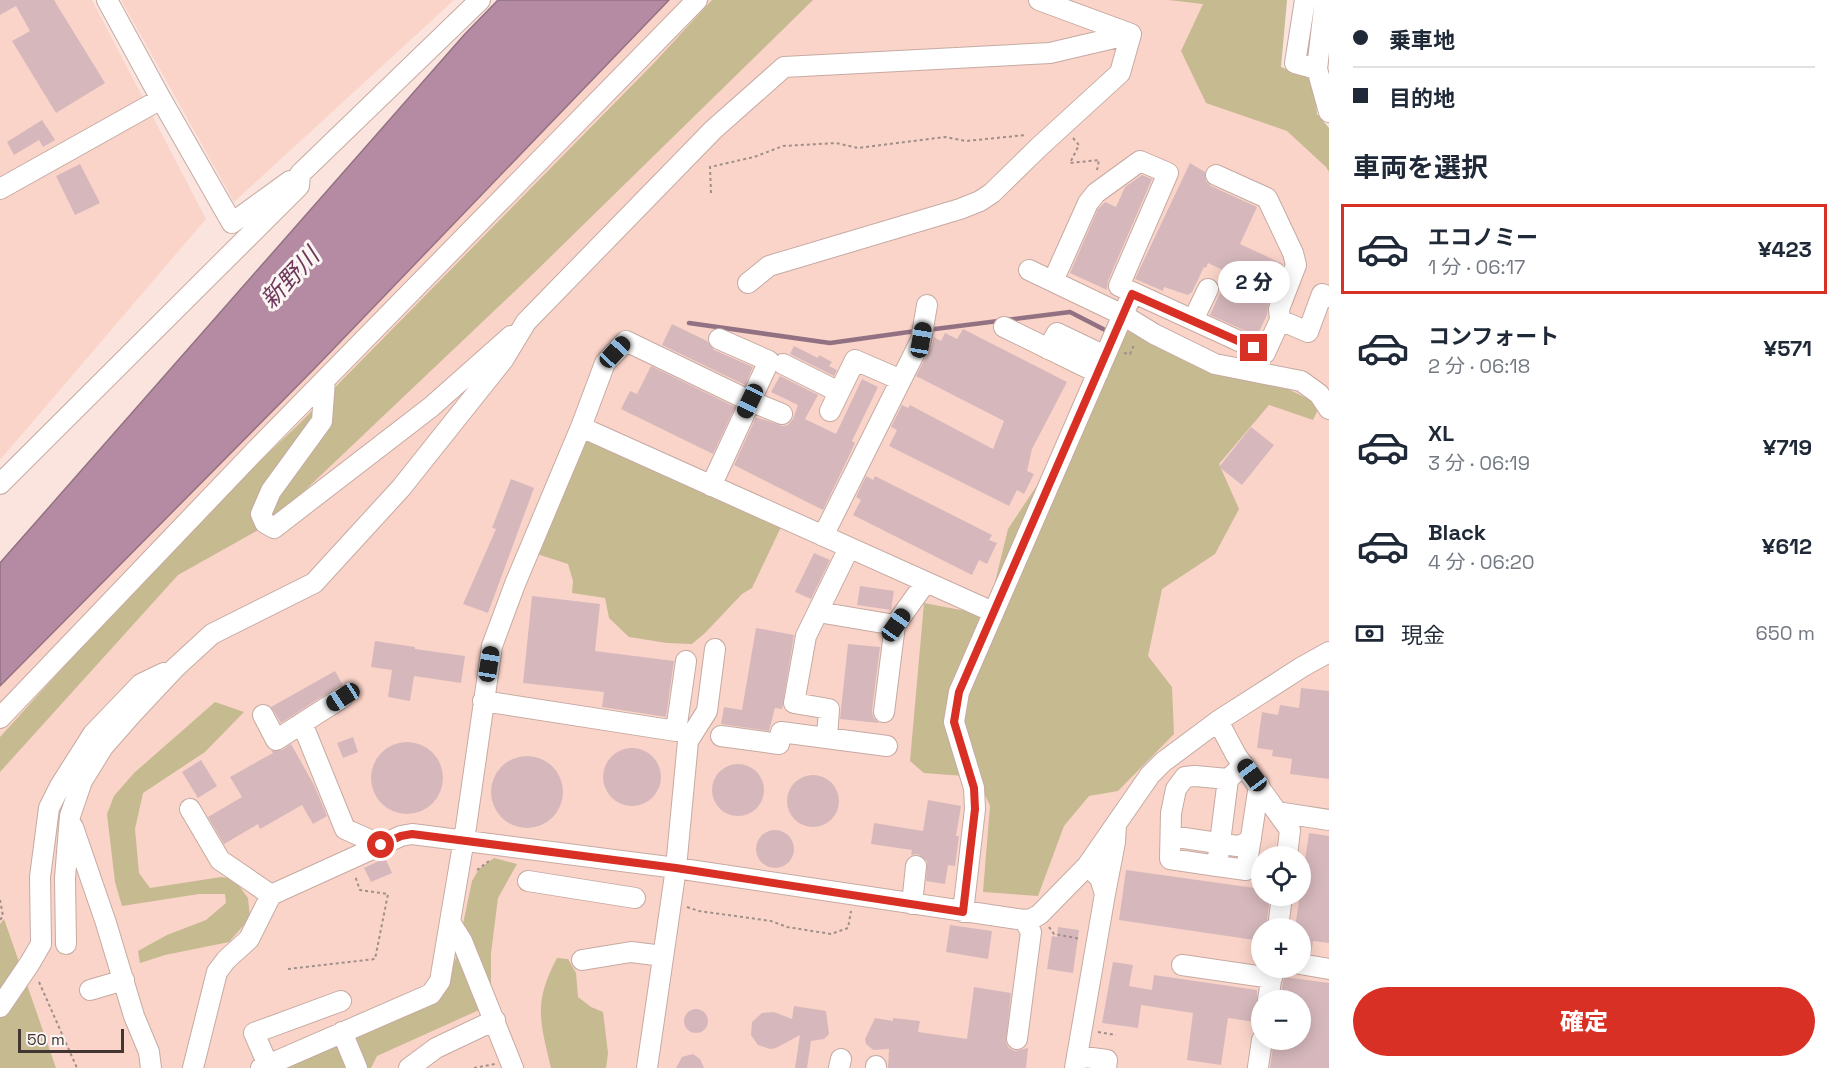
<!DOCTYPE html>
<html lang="ja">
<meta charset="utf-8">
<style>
body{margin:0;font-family:"Space Grotesk","Noto Sans JP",sans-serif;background:#f2f2f3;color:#1f2937;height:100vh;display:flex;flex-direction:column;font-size:22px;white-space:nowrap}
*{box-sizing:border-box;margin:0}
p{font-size:20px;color:#747a83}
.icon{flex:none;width:33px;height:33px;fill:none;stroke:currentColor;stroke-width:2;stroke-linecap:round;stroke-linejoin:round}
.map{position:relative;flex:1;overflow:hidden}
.panel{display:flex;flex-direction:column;background:#fff;width:510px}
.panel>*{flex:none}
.banner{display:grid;align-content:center;height:132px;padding:0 24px;background:#fff}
.tools{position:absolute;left:1251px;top:846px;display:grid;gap:12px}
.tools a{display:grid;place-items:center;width:60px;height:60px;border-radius:50%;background:#fff;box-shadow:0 3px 15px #0003;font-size:30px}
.scale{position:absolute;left:18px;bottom:15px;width:106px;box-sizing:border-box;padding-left:6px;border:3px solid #413632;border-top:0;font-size:16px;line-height:21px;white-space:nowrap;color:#413632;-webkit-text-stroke:4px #fbf5f3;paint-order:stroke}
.end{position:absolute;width:27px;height:27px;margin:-14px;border:8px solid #d93025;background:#fff;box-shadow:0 0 0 3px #fff}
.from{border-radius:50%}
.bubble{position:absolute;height:42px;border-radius:21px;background:#fff;box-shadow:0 3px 15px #0003;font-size:20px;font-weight:800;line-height:42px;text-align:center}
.car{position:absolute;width:18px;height:36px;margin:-18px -9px;border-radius:8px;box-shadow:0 0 4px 2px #0007;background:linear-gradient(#222 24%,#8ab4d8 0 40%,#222 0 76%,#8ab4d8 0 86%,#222 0)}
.banner b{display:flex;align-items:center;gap:21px;height:57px;font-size:22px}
.banner b+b{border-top:2px solid #e0e1e3}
.banner i{width:15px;height:15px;background:#1f2937}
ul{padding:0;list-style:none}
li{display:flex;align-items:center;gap:18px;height:90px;margin:0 12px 9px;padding:0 12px;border:3px solid transparent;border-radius:0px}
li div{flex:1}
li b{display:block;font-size:22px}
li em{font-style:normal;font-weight:800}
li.active{border-color:#d93025}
li>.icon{width:54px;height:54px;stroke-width:1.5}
h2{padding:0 24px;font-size:27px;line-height:72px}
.pay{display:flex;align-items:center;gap:15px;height:66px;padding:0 24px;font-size:22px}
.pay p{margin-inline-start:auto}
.primary-button{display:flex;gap:12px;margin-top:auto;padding:12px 24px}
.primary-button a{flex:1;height:69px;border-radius:36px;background:#d93025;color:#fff;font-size:24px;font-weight:800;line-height:69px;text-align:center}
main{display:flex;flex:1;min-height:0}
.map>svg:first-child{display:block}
.built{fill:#fad4c9;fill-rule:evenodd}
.green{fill:#c6ba90}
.water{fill:#b58ba4;stroke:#927282;stroke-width:1.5}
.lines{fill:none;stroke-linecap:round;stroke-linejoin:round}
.stream{stroke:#927282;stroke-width:4.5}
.building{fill:#d6b8bc}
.minor-casing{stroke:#c6aaa2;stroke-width:22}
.path{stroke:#a08f89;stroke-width:2;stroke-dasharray:3 3;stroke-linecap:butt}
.minor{stroke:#fff;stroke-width:20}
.route{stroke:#d93025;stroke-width:8}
.labels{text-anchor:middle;stroke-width:6;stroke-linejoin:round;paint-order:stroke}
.water-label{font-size:24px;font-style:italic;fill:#6e385b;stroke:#fbf5f3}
</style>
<main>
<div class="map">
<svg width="1329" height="1068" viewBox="0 0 1329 1068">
<rect width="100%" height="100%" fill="#fbe4dd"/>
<path class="built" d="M0,0H92L206,219L0,460Z
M121,0H454L234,202Z
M669,0H1225L1329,138V1068H0V686L315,368ZM1262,856H1300V896H1262ZM1262,928H1300V968H1262ZM1262,1000H1300V1040H1262Z"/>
<path class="green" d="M712,0H813L534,273L280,514L269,524L178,575L0,772V737L191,526L298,425L653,64Z
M1168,0H1287L1281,67L1314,80L1317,114L1329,128V172L1326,167L1287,131L1206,103L1181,51L1203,4Z
M1124,332L1155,334L1260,375L1320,405L1313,420L1269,405L1219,464L1239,509L1215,554L1162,589L1148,656L1172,687L1174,734L1118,791L1089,796L1064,826L1038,896L983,892L990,806L977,777L924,773L910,761L924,603L987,615L1008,529L1103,386Z
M587,440L781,527L752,588L742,594L705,633L692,644L667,643L629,637L609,618L605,598L572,593L573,581L568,564L537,554Z
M215,702L244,712L205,752L143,793L135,829L139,873L150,888L221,877L234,879L248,898L250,918L229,942L165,955L140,963L138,951L167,935L206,920L226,903L225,894H199L122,906L115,882L107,814L114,796L134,773Z
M494,858L517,864L498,898L491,953V987L479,1010L377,1056L371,1068H267L439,995L456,958L472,881L479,869Z
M4,919L56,1068H0V924Z
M557,958L568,959L576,973L578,997L591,1007L603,1012L608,1053L606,1068H551C540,1021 533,1003 557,958Z"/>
<path class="water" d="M498,0H669L315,368L0,686V563L464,35Z"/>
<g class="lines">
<path class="stream" d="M689,323L830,343L916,331
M927,330L1070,312L1105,330"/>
</g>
<path class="building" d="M0,0H54L105,83L56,113L12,41L30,31L16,6L0,15Z
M42,120L55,140L43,147L39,140L14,155L7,142Z
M1190,163L1205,172L1206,181L1211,186L1257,207L1240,244L1283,264L1268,305L1267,315L1257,336L1210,315L1229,273L1208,263L1206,268L1204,267L1192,292L1188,295L1164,287L1163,291L1135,279Z
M80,164L100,203L75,215L56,176Z
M1142,175L1152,179L1108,281L1107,290L1070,273L1098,209L1105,202L1116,207L1125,187Z
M672,324L707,341L714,350L753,367L745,385L662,345Z
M963,329L1067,382L1032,449L1027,471L1034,474L1024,494L1017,490L1009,506L889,446L897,430L891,427L902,405L908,408L910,405L993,449L1004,421L916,376L932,345L934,337L941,341L945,333L957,339Z
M794,346L818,358L819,355L832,362L829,366L837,370L834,376L790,354Z
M651,366L735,407L713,454L621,409L630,391L637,394Z
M780,376L818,395L805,419L836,434L862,379L878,387L852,441L855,443L849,456L823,510L734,465L756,417L783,426L788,425L793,419L798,405L771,392Z
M1251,427L1274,445L1242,485L1219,467Z
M866,476L873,480L875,476L992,535L989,540L997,543L987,564L979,560L972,575L853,515L861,500L856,497Z
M511,479L534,488L488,613L463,604L496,529L492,528Z
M814,553L830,560L811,599L795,592Z
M860,586L894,591L891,610L857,605Z
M532,596L600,604L595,651L674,661L666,717L602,707L604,692L523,683Z
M756,628L794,635L782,709L775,708L769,731L721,724L724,707L742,710Z
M375,641L415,647V649L465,656L461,683L414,676L410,701L388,697L392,670L371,667Z
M848,644L880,647L872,710L873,717L879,723L840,719Z
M335,671L343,685L337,687L281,723L271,707Z
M1301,688L1329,691V779L1290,774L1292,759L1272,756L1273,750L1257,748L1262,712L1278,715L1280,705L1299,708Z
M353,737L358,752L343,758L337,743Z
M371 778a36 36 0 1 1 72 0a36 36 0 1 1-72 0Z
M291,744L314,785L327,816L313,824L302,805L260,829L258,824L224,844L208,817L242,797L230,777L273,753L271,751L282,750Z
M603 777a29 29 0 1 1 58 0a29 29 0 1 1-58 0Z
M491 792a36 36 0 1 1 72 0a36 36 0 1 1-72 0Z
M201,760L217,786L198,798L182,772Z
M712 790a26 26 0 1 1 52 0a26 26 0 1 1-52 0Z
M787 801a26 26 0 1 1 52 0a26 26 0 1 1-52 0Z
M928,800L961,806L956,836H959L955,866L948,865L945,884L926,881L927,861L918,854L911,855L912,850L871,844L874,823L923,831Z
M756 849a19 19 0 1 1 38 0a19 19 0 1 1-38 0Z
M1309,833L1329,836V943L1313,941L1311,954L1300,952V928H1295Z
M385,858L392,873L371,882L364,868Z
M1126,870L1262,889V896H1270L1266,928H1262L1261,941L1119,920Z
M950,925L992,931L988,959L946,952Z
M1058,927L1079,930L1073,973L1047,969L1052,936L1057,937Z
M1113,962L1133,965L1129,986L1152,990L1154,975L1257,990V1004L1262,1010V1023L1228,1018L1221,1065L1187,1060L1193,1013L1141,1005L1138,1028L1102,1023Z
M1284,977L1329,983V1068H1270L1274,1040H1300V1000H1280Z
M974,987L1011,993L1006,1043L1009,1048L1015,1051L1028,1048L1026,1068H888L889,1049L873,1050L866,1044L865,1039L875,1018L893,1021V1018L920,1021L918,1032L967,1039Z
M794,1006L826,1011L829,1034L824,1039L811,1041L807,1068H795L800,1035L776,1048L770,1049L758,1045L751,1035L752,1022L762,1013L774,1012L792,1019Z
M684 1021a12 12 0 1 1 24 0a12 12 0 1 1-24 0Z
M693,1054L700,1059L704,1068H676L682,1057Z"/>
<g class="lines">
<defs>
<path id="minor" d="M107,0L161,99L232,223L290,181
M1305,0L1295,63L1317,69L1325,0
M1317,69L1329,112
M0,189L161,99
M1029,270L1123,315L1154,334L1215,364L1301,381L1319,394L1329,409
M1053,281L1088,203L1096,193L1140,161L1168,173L1119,286L1265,353L1280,320L1279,309L1296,265L1293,253L1267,198L1216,175
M748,283L769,266L960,209L980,201L992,193L1039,147L1120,73L1131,34L1039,0
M1193,320L1208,289
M1280,320L1308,332L1322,294L1329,297
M1004,327L1098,373
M1048,349L1057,333L1105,356
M783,364L839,392
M325,380L322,421L271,491L261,514L265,523L274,528L431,407L511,336
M830,411L855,360L901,380
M581,427L993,612
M0,484L299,186L300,174L480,0
M711,486L769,361L719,339
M823,536L921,340L927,305
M818,612L895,625L926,582
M483,701L676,731L686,661
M884,712L895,625
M263,715L276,740L343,697
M0,718L257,449L697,0
M1218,721L1236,755L1290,830L1287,856
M302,723L345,829L381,845
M721,736L779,744L781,732L887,746
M827,737L829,709L794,703L806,636L849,548
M1244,765L1228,779L1217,866L1246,870L1259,785
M190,809L220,860L271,895
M1277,812L1329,820
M73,827L106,923L134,1016L149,1052L151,1068
M1171,836L1237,846L1244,844L1251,839
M1217,866L1170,859L1171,813L1176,789L1185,777L1195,776L1228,779
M528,881L635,898
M1105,894L1115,842L1116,825
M912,904L916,866
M963,912L975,809L974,788L954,722L959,692L1132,294
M450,922L462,941L513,1068
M1278,928L1282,896
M66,944L65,878L70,816L82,781L103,747L131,715L175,668L212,634L314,583L401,488L503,360L526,322L713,130L784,67L1050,53L1131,34
M582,960L631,952L663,956
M1300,964L1329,969
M1182,965L1272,978
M90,990L124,980
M1268,1000L1273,968
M0,1007L30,963L41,944L40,877L49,808L60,786L93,734L141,684L164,673
M342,1032L357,1068
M1017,1039L1031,932L1024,920
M1077,1056L1107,1060L1106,1068
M268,1065L254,1033L341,1001
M1258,1067L1262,1040
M193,1068L217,972L226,960L249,939L271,895L401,836L412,834L676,868L1024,920L1032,919L1040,914L1087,866L1150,775L1163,762L1218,721L1302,667L1329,652
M261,1068L431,994L440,981L466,827L492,646L515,584L581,427L605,363L626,341L750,401L782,414
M409,1068L436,1048L495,1020
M647,1068L676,868L688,741L707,711L715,649
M839,1068L841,1059
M876,1068V1066
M1075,1068L1105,894L1100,878L1087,866"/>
</defs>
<use href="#minor" class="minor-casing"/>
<path class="path" d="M1073,138L1079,145L1070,163L1099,160L1097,170
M711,193L710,167L754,157L783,146L836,143L858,148L945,137L966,141L1026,135
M1124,353L1130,354L1135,343
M477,870L489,861
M0,900L3,916L0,920
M687,907L699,911L771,921L787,927L831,934L848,928L851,911
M1049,927L1054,934L1081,939
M288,969L375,959L388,894L360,890L355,876
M39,982L77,1068
M1098,1032L1116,1035
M474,1068L495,1064"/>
<use href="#minor" class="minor"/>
</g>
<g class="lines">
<path class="route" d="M381,845L401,836L412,834L676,868L963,912L975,809L974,788L954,722L959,692L1132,294L1254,348"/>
</g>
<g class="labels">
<g class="water-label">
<text transform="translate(290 278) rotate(-47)" y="8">新野川</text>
</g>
</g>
</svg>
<div class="tools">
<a><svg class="icon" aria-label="locate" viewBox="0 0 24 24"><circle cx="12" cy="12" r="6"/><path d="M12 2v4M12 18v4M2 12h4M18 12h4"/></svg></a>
<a>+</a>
<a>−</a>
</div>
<div class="scale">50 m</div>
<i class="end from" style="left:381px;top:845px"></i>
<i class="end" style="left:1254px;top:348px"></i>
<div class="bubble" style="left:1218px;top:261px;width:72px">2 分</div>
<i class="car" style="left:921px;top:340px;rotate:10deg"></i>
<i class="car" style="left:615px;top:352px;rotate:43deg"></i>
<i class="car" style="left:750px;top:401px;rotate:205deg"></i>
<i class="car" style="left:896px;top:625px;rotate:35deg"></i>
<i class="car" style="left:489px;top:664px;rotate:9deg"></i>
<i class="car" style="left:343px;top:697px;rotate:237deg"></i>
<i class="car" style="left:1252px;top:775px;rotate:323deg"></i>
</div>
<section class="panel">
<div class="banner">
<b><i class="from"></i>乗車地</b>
<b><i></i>目的地</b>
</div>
<h2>車両を選択</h2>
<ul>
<li class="active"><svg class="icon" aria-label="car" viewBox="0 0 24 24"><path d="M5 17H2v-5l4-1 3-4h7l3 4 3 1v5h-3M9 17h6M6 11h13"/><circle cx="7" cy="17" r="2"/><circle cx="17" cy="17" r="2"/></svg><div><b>エコノミー</b><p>1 分 · 06:17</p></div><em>¥423</em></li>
<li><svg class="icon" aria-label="car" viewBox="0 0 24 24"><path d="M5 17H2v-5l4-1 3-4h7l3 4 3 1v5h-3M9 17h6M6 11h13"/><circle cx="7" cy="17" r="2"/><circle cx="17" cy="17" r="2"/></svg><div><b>コンフォート</b><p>2 分 · 06:18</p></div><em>¥571</em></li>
<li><svg class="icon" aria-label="car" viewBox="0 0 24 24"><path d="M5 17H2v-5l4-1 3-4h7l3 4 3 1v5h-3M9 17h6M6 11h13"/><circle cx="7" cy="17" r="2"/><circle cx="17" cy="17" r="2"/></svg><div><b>XL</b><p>3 分 · 06:19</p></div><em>¥719</em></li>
<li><svg class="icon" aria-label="car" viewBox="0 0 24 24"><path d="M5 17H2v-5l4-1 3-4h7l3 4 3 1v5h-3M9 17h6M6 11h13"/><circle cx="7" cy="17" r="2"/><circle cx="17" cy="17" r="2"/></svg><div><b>Black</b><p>4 分 · 06:20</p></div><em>¥612</em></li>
</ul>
<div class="pay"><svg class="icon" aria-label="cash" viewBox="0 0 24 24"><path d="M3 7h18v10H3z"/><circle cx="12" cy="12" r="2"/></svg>現金<p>650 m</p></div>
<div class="primary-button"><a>確定</a></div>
</section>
</main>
